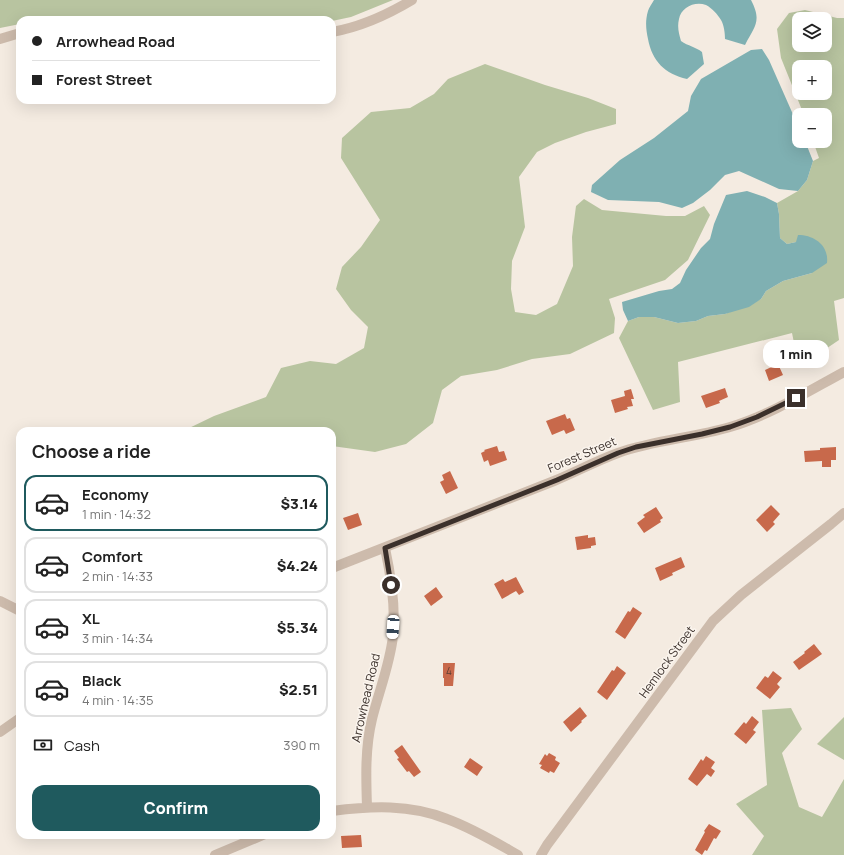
<!DOCTYPE html>
<meta charset="utf-8">
<style>
body{margin:0;font-family:Manrope,sans-serif;background:#f6f6f6;color:#222;height:100vh;display:flex;flex-direction:column;font-size:15px;white-space:nowrap}
*{box-sizing:border-box;margin:0}
p{font-size:13px;color:#767676}
.icon{flex:none;width:22px;height:22px;fill:none;stroke:currentColor;stroke-width:2;stroke-linecap:round;stroke-linejoin:round}
.map{position:relative;flex:1;overflow:hidden}
.panel{position:absolute;left:16px;top:427px;width:320px;height:412px;display:flex;flex-direction:column;background:#fff;border-radius:12px;box-shadow:0 4px 16px #0002}
.panel>*{flex:none}
.banner{position:absolute;left:16px;top:16px;width:320px;height:88px;border-radius:12px;box-shadow:0 4px 16px #0002;display:grid;align-content:center;height:88px;padding:0 16px;background:#fff}
.tools{position:absolute;left:792px;top:12px;display:grid;gap:8px}
.tools a{display:grid;place-items:center;width:40px;height:40px;border-radius:8px;background:#fff;box-shadow:0 4px 16px #0002;font-size:20px}
.end{position:absolute;width:18px;height:18px;margin:-9px;border:5px solid #3b302b;background:#fff;box-shadow:0 0 0 2px #fff}
.from{border-radius:50%}
.bubble{position:absolute;height:28px;border-radius:12px;background:#fff;box-shadow:0 4px 16px #0002;font-size:13px;font-weight:800;line-height:28px;text-align:center}
.car{position:absolute;width:12px;height:24px;margin:-12px -6px;border-radius:5px;box-shadow:0 0 3px 1px #0007;background:linear-gradient(#fff 24%,#345 0 40%,#fff 0 76%,#345 0 86%,#fff 0)}
.banner b{display:flex;align-items:center;gap:14px;height:38px;font-size:15px}
.banner b+b{border-top:1px solid #e0e0e0}
.banner i{width:10px;height:10px;background:#222}
ul{padding:0;list-style:none}
li{display:flex;align-items:center;gap:12px;height:56px;margin:0 8px 6px;padding:0 8px;border:2px solid #e0e0e0;border-radius:12px}
li div{flex:1}
li b{display:block;font-size:15px}
li em{font-style:normal;font-weight:800}
li.on{border-color:#1f5a5e}
li>.icon{width:36px;height:36px;stroke-width:1.5}
h2{padding:0 16px;font-size:18px;line-height:48px}
.pay{display:flex;align-items:center;gap:10px;height:44px;padding:0 16px;font-size:15px}
.pay p{margin-inline-start:auto}
.cta{display:flex;gap:8px;margin-top:auto;padding:8px 16px}
.cta a{flex:1;height:46px;border-radius:12px;background:#1f5a5e;color:#fff;font-size:16px;font-weight:800;line-height:46px;text-align:center}
.map>svg:first-child{display:block}
.green{fill:#b8c4a0;fill-rule:evenodd}
.water{fill:#7fb0b2}
.building{fill:#c8694b}
.lines{fill:none;stroke-linecap:round;stroke-linejoin:round}
.minor{stroke:#cdbbac;stroke-width:10}
.route{stroke:#3b302b;stroke-width:5}
.labels{text-anchor:middle;stroke-width:3;stroke-linejoin:round;paint-order:stroke}
.number-label{font-size:10px;fill:#5e3e33}
.street-label{font-size:12px;fill:#3b302b;stroke:#fbf5ee}
</style>
<div class="map">
<svg width="844" height="855" viewBox="0 0 844 855">
<rect width="100%" height="100%" fill="#f4ebe1"/>
<path class="green" d="M0,0H393L351,17L332,21L106,20L96,19L20,20V24L0,28Z
M805,10L837,18H844V298L834,301L839,340L799,367L792,333L678,362L680,402L653,410L619,338L628,321L639,317H654L678,323L696,321L708,316L725,314L761,299L766,291L783,281L812,273L796,242L787,244L780,238L779,214L777,203L798,191L807,180L813,161L819,158L813,141H825V115H804L781,58L777,29L789,13ZM799,19H825V45H799ZM799,67H825V93H799Z
M485,64L545,85L588,98L616,109V124L586,132L555,143L537,152L519,177L525,227L512,261L511,289L515,312L536,315L557,304L573,266L572,237L576,206L584,199L602,210L666,216H685L704,206L710,215L688,260L665,280L609,299L615,318L614,333L570,354L532,359L497,370L461,376L442,390L433,423L406,444L375,452L332,446V431H183L214,416L266,397L281,368L310,361L336,364L364,348L368,327L351,310L336,289L342,267L361,247L380,220L341,158L342,138L371,112L410,108L434,94L448,79Z
M791,708L802,729L782,753L799,807L822,817L844,779V855H752L764,836L736,804L767,785L762,710Z
M844,717V760L817,744Z"/>
<path class="water" d="M654,0H751C762,21 755,26 745,45L725,39C725,33 724,25 721,20C718,15 712,8 706,5C694,1 681,8 679,19C677,27 679,34 681,41C688,46 696,47 702,52L704,64L687,79C665,74 652,61 648,39C646,30 645,21 648,11C649,7 652,4 654,0Z
M762,49L769,60L799,128V141H805L813,161L807,180L798,191L779,189L739,171L725,175L710,190L693,203L682,208L659,202L608,200L591,192L592,185L620,160L654,138L688,111L691,96L701,79L751,50Z
M747,191L765,197L777,203L779,214L780,238L787,244L796,242L798,235C814,235 829,245 827,263L812,273L783,281L766,291L761,299L749,307L725,314L708,316L696,321L678,323L654,317H639L628,321L623,310L622,302L659,291L672,289L680,283L686,270L701,248L710,239L714,224L726,195Z"/>
<path class="building" d="M778,364L783,375L769,381L765,370Z
M725,388L728,397L719,401L720,403L706,408L701,396Z
M631,389L634,399H631L633,406L627,407L628,409L615,413L611,400L625,396L624,391Z
M565,414L567,419L570,418L575,430L566,434L564,430L552,435L546,421Z
M497,446L499,452L504,451L507,460L490,466L488,460L484,462L481,453L485,451L484,450Z
M836,447V460H831V467H822V461L805,462L804,451L820,450V448Z
M450,471L458,488L446,494L440,482L444,480L442,475Z
M771,505L780,514L773,522L775,524L767,532L756,520Z
M656,507L663,518L660,520L661,522L644,533L637,523L645,517L643,515Z
M358,513L362,525L348,530L343,518Z
M588,535V538L595,537L596,545L591,546V548L577,550L575,537Z
M681,557L685,567L672,573L673,575L660,581L655,568Z
M516,577L524,592L519,595L516,591L502,599L494,584L503,579L505,582Z
M436,587L443,597L431,606L424,596Z
M633,607L642,613L625,639L615,632L628,611L630,612Z
M814,644L822,654L799,670L793,662L805,653L804,652Z
M443,663H455L453,686H444V678H443Z
M617,666L626,673L607,700L597,692L612,670L614,671Z
M773,671L782,678L777,684L780,687L770,699L756,688L765,676L768,678Z
M580,707L587,716L581,721L582,722L571,732L563,722Z
M752,716L759,722L753,730L756,732L746,744L734,734L744,722L746,724Z
M402,745L421,772L414,777L409,771L407,772L397,759L399,758L394,751Z
M549,753L556,757L555,760L560,763L554,773L550,771L549,773L540,768L542,765L539,764L545,754L547,756Z
M706,756L715,762L711,768L715,771L711,777L707,774L697,786L688,779L701,759L703,761Z
M470,758L483,767L477,776L464,767Z
M709,824L721,831L716,839L714,838L707,851L705,850L702,855L695,850L705,832L704,831Z
M361,835L362,847L342,848L341,836Z"/>
<g class="lines">
<path class="minor" d="M332,32C361,27 387,15 412,0
M0,39L20,33
M332,568C406,539 480,510 554,481C576,472 596,461 618,453C654,440 693,438 730,427C770,415 807,392 844,372
M0,601L20,611
M0,732L20,718
M367,807C366,777 365,748 372,719C379,691 390,664 393,636C396,606 391,576 385,548
M332,811C371,806 410,804 447,819C472,828 495,842 518,855
M215,855L263,835
M541,855L547,845L713,621L741,595L831,524L844,513"/>
</g>
<g class="lines">
<path class="route" d="M391,585L385,548L557,480L618,453L636,447L702,434L730,427L757,417L796,398"/>
</g>
<g class="labels">
<g class="number-label">
<text x="449" y="675">4</text>
</g>
<g class="street-label">
<text transform="translate(582 455) rotate(-23)" y="4">Forest Street</text>
<text transform="translate(667 662) rotate(-54)" y="4">Hemlock Street</text>
<text transform="translate(366 698) rotate(-77)" y="4">Arrowhead Road</text>
</g>
</g>
</svg>
<div class="tools">
<a><svg class="icon" aria-label="layers" viewBox="0 0 24 24"><path d="M12 4l9 5-9 5-9-5zM3 14l9 5 9-5"/></svg></a>
<a>+</a>
<a>−</a>
</div>
<i class="end from" style="left:391px;top:585px"></i>
<i class="end" style="left:796px;top:398px"></i>
<div class="bubble" style="left:763px;top:340px;width:66px">1 min</div>
<i class="car" style="left:393px;top:627px;rotate:184deg"></i>
<div class="banner">
<b><i class="from"></i>Arrowhead Road</b>
<b><i></i>Forest Street</b>
</div>
<section class="panel">
<h2>Choose a ride</h2>
<ul>
<li class="on"><svg class="icon" aria-label="car" viewBox="0 0 24 24"><path d="M5 17H2v-5l4-1 3-4h7l3 4 3 1v5h-3M9 17h6M6 11h13"/><circle cx="7" cy="17" r="2"/><circle cx="17" cy="17" r="2"/></svg><div><b>Economy</b><p>1 min · 14:32</p></div><em>$3.14</em></li>
<li><svg class="icon" aria-label="car" viewBox="0 0 24 24"><path d="M5 17H2v-5l4-1 3-4h7l3 4 3 1v5h-3M9 17h6M6 11h13"/><circle cx="7" cy="17" r="2"/><circle cx="17" cy="17" r="2"/></svg><div><b>Comfort</b><p>2 min · 14:33</p></div><em>$4.24</em></li>
<li><svg class="icon" aria-label="car" viewBox="0 0 24 24"><path d="M5 17H2v-5l4-1 3-4h7l3 4 3 1v5h-3M9 17h6M6 11h13"/><circle cx="7" cy="17" r="2"/><circle cx="17" cy="17" r="2"/></svg><div><b>XL</b><p>3 min · 14:34</p></div><em>$5.34</em></li>
<li><svg class="icon" aria-label="car" viewBox="0 0 24 24"><path d="M5 17H2v-5l4-1 3-4h7l3 4 3 1v5h-3M9 17h6M6 11h13"/><circle cx="7" cy="17" r="2"/><circle cx="17" cy="17" r="2"/></svg><div><b>Black</b><p>4 min · 14:35</p></div><em>$2.51</em></li>
</ul>
<div class="pay"><svg class="icon" aria-label="cash" viewBox="0 0 24 24"><path d="M3 7h18v10H3z"/><circle cx="12" cy="12" r="2"/></svg>Cash<p>390 m</p></div>
<div class="cta"><a>Confirm</a></div>
</section>
</div>
